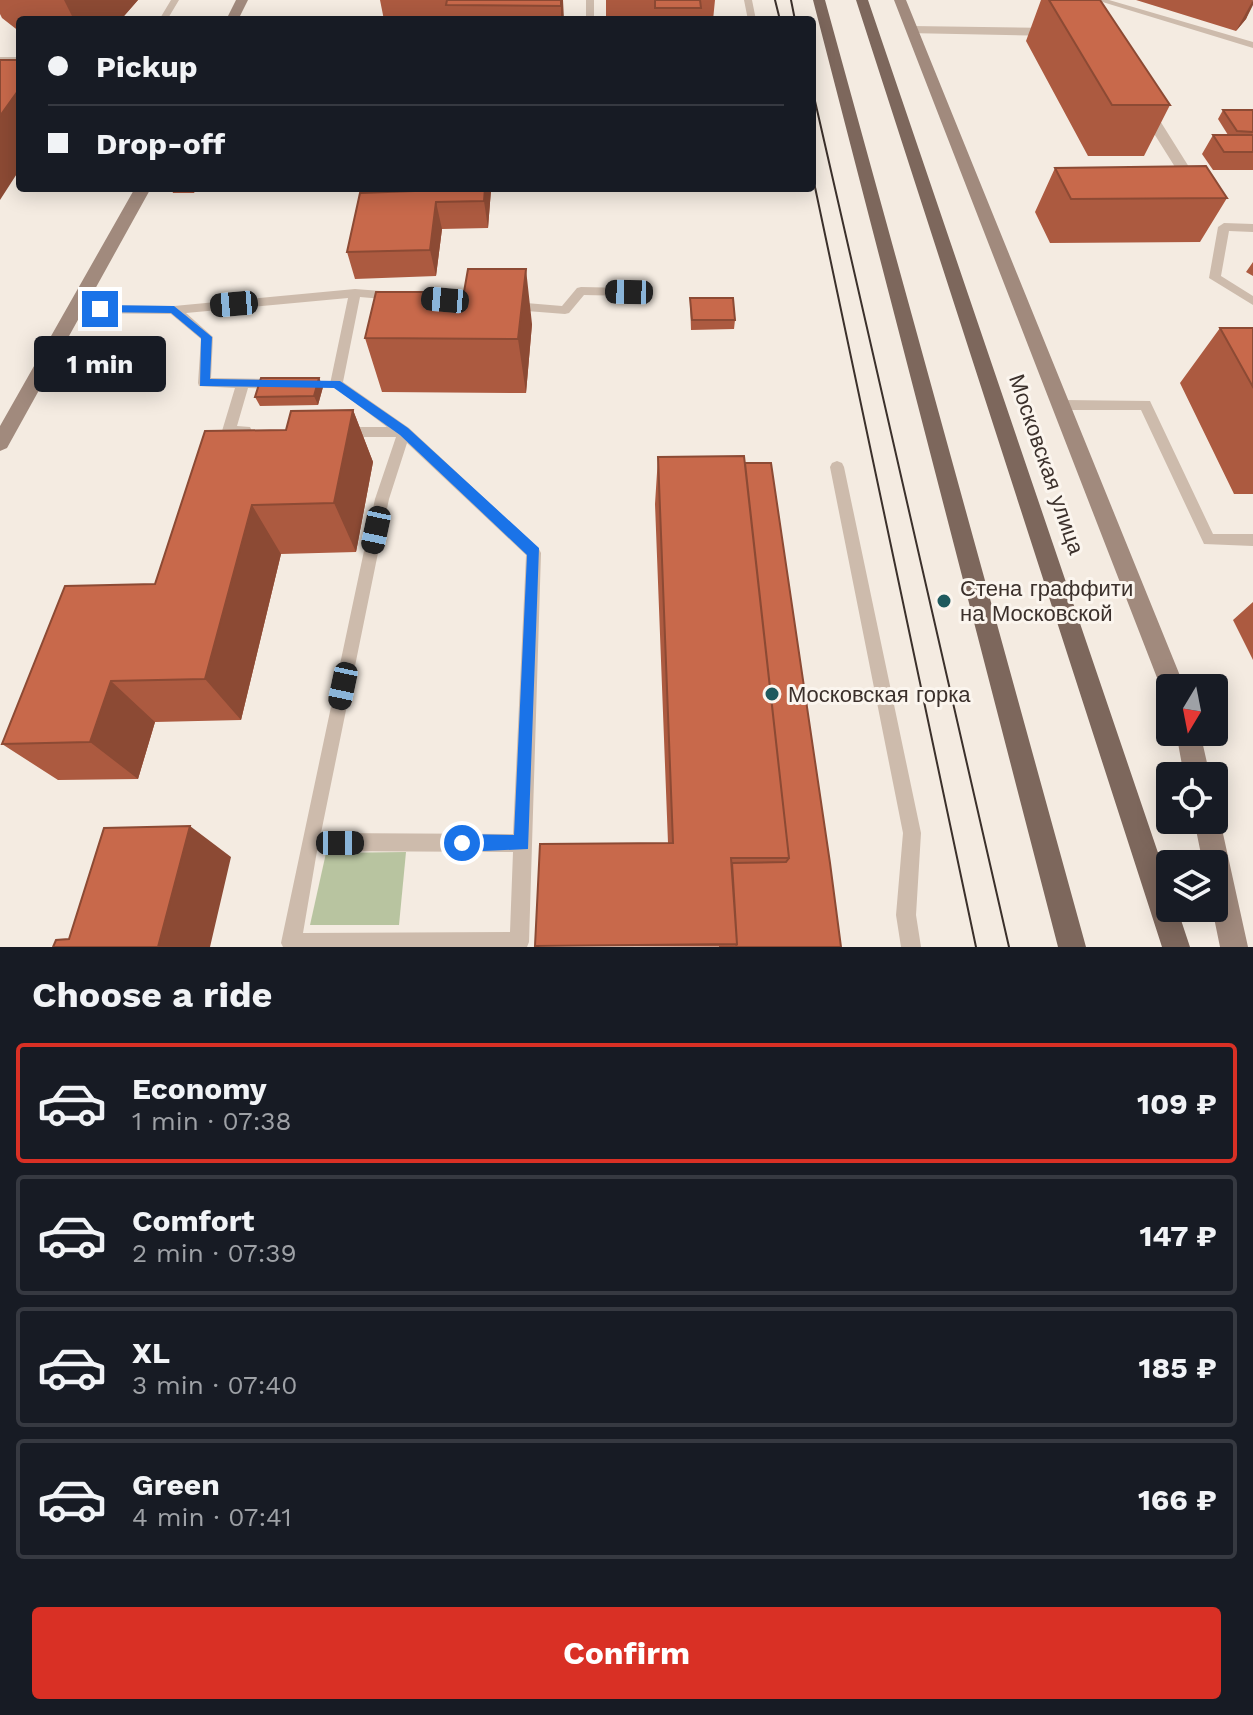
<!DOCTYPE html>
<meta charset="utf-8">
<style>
body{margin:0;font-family:"Work Sans",sans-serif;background:#20242c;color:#f1f3f6;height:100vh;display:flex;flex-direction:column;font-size:30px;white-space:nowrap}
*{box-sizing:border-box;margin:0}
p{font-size:26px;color:#9ea1a6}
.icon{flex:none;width:44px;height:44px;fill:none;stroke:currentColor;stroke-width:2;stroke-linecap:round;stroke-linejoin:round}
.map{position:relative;height:947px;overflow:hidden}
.drawer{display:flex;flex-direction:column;background:#171b24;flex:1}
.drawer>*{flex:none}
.hud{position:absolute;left:16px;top:16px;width:800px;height:176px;border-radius:8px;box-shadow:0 4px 20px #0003;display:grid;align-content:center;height:176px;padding:0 32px;background:#171b24}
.needle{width:52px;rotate:190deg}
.tools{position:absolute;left:1156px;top:674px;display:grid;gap:16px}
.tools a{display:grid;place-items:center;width:72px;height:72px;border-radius:8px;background:#171b24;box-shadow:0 4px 20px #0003;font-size:40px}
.end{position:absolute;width:36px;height:36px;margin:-18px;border:10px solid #1a73e8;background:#fff;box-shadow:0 0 0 4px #fff}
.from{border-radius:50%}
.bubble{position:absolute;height:56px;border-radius:8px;background:#171b24;box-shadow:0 4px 20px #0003;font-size:26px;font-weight:700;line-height:56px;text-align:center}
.car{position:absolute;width:24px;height:48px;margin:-24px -12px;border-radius:10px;box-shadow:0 0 6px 2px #0007;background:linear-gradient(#222 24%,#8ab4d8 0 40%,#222 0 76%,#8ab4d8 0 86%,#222 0)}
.hud b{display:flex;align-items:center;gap:28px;height:76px;font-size:30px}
.hud b+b{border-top:2px solid #363941}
.hud i{width:20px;height:20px;background:#f1f3f6}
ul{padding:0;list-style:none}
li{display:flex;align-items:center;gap:24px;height:120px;margin:0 16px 12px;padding:0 16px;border:4px solid #363941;border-radius:8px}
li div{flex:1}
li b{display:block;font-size:30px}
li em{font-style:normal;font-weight:700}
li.active{border-color:#d93025}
li>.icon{width:72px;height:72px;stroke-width:1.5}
h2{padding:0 32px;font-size:36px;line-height:96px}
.cta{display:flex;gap:16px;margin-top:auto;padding:16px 32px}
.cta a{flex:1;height:92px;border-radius:8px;background:#d93025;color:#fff;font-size:32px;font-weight:700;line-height:92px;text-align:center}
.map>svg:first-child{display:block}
.green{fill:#b8c4a0}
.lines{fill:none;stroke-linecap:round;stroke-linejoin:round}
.lane{fill:#cdbbac;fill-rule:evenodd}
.street{fill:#cdbbac;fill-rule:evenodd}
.secondary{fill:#a18a7d;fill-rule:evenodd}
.primary{fill:#7d675c;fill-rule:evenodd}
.tram{stroke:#3b302b;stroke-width:2}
.wall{fill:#ac5a40}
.shaded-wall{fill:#8c4a34}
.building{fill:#c8694b;stroke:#8c4a34;stroke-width:2}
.route{fill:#1a73e8}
.poi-dot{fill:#1f5a5e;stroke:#fbf5ee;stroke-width:3}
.labels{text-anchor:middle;stroke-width:6;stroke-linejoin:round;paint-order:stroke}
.street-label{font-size:22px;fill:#3b302b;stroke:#fbf5ee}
.poi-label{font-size:22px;fill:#3b302b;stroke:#fbf5ee;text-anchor:start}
</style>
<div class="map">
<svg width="1253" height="947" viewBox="0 0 1253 947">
<rect width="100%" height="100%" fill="#f4ebe1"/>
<path class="green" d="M406,852L399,925H310L326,853Z"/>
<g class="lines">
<path class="lane" d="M171,0H179L167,20H159Z
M586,0H594V20H586Z
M744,0H752L756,20H748Z
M1096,0H1109L1253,42V48Z
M0,57H20V63H0Z
M1224,223L1253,224V232L1229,231L1221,276L1253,296V305L1209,278L1218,227Z
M581,287L629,288L635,292L629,296L584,295L569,313L565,314L514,310L508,306L514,302L562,306L577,288Z
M355,289L394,292L400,296L394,300L360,297L343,382L409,428L539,549L541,553L529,942L527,947H283L281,943L375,499L396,437H345L338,432L345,427H387L330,384L348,298L186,313L213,337L211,378L279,379L285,384L279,389L248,388L237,426L250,427L252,431L245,436L224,435L222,431L235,388L199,386L198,383L201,339L171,314L75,313L69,309L75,305L174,306ZM407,443L526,555L513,834L321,833L389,499ZM317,851L513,852L510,932L303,933Z
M1063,400L1150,401L1213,534H1253V546L1204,544L1141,410H1063L1056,405Z
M837,461L842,463L844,467L921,833L916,915L921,947H901L896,915L903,833L830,467L832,463Z"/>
<path class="street" d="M911,26L1055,28L1061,32L1055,36L907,33V27Z
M1145,104L1152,108L1189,167L1187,170H1177L1175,167L1138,108Z"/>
<path class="secondary" d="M236,0H248L238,20H226Z
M894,0H906L1185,688H1170V698L1165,696L1161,688Z
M135,188H151L7,448L0,451V426Z
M1176,732H1200L1210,776H1184Z
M1214,810L1220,820L1248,947H1220L1212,908L1214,864H1203L1194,820H1214Z"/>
<path class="primary" d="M813,0H825L1086,947H1058Z
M856,0H868L1170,888V908H1177L1190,947H1162Z"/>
<path class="tram" d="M775,0L780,20
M791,0L795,20
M812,88L1009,947
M812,173L976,947"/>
</g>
<path class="wall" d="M0,0H138L124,16L116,20H20V32L2,18L0,14Z
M380,0H563L561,6V20H384Z
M606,0H715L713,20H606Z
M1041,0H1100L1170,105L1144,156H1088L1026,41Z
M1136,0H1253L1246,19L1236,31Z
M1223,110H1253V170H1213L1202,154L1213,135H1228L1218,119Z
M1055,168L1227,198L1200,242L1050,243L1035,212Z
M171,188H197L194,193H173Z
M415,188H547L491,190L488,228L442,229L436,276L355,279L347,252L414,191Z
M1253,262V276L1246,272Z
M690,298L735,320L734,329L691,330Z
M532,324L526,393L382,392L365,338Z
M1220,328H1253V494H1234L1180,383Z
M319,378L323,387L318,405L260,406L255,397Z
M353,410L373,462L356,552L281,554L241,720L155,722L138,779L58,780L2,744L155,584L286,430Z
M658,457L841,947L535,946L668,843L655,504Z
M1253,602V660L1233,620Z"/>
<path class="shaded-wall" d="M64,0H138L124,16L116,20H74Z
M561,0H563L564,20H561Z
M1253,0V5L1246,19L1236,31Z
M20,88V169L0,200V116Z
M485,188H491V190L488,228L484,201Z
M436,202L442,229L436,276L430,250Z
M526,269L532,324L526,393L518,339Z
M319,378L323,387L318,405L314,396Z
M353,410L373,462L356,552L334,503Z
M252,505L281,554L241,720L205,679Z
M111,681L155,722L138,779L90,742Z
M190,826L231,857L210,947H158Z"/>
<path class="building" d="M447,0H561V6L446,5Z
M655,0H700L701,8H655Z
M1049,0H1100L1170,105H1112Z
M0,60H20V88L0,116Z
M1223,110H1253V132L1237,131Z
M1213,135H1253V152H1224Z
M1206,166L1227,198L1071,199L1055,168Z
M415,188H485L484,201L436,202L430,250L347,252L360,193L414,191Z
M468,269H526L518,339L365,338L376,292H464Z
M690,298H733L735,320H692Z
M1220,328H1253V387Z
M261,378H319L314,396L255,397Z
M353,410L334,503L252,505L205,679L111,681L90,742L2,744L65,586L155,584L205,431L286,430L291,411Z
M744,456L789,858H731L737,944L535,946L540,844L673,843L658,457Z
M745,463H771L830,863L841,947H719H736L737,944L732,863L786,862L789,858Z
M190,826L158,947H53L56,940L69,939L104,828Z"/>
<path class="route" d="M100,305L174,306L212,337L210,379L340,381L408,428L539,548L528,849L462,852L456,849L453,843L456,837L462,834L514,835L527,555L400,435L334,388L200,386L201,338L171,313L96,312L94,309Z"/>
<g class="poi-dot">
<circle cx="944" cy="601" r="8"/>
<circle cx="772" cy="694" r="8"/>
</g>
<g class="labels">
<g class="street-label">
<text transform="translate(1047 464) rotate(71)" y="8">Московская улица</text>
</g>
<g class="poi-label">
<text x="960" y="596">Стена граффити<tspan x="960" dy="25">на Московской</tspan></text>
<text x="788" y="702">Московская горка</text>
</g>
</g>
</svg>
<div class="tools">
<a><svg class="needle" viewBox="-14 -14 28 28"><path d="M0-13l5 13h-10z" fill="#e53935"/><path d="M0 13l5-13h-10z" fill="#9ea1a6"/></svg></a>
<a><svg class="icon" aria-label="locate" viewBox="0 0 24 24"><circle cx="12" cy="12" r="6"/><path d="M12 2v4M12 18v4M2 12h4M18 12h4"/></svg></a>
<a><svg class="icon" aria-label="layers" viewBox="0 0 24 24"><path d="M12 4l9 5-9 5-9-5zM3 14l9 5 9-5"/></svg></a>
</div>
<i class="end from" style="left:462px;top:843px"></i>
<i class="end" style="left:100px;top:309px"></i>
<div class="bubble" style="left:34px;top:336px;width:132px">1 min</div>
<i class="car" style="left:629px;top:292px;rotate:271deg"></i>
<i class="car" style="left:445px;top:300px;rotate:275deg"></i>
<i class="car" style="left:234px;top:304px;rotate:265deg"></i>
<i class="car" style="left:376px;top:530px;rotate:192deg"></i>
<i class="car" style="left:343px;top:686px;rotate:192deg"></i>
<i class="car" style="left:340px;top:843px;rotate:90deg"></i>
<div class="hud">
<b><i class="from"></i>Pickup</b>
<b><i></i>Drop-off</b>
</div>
</div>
<section class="drawer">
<h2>Choose a ride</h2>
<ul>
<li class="active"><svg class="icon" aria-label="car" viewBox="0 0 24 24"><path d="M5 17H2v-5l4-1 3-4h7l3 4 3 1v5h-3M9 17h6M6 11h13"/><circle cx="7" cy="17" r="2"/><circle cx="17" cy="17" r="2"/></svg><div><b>Economy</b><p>1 min · 07:38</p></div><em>109 ₽</em></li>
<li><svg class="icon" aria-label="car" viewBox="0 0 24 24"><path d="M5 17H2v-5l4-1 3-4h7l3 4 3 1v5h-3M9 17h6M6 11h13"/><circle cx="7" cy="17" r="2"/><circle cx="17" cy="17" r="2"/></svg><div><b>Comfort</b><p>2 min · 07:39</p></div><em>147 ₽</em></li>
<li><svg class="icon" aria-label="car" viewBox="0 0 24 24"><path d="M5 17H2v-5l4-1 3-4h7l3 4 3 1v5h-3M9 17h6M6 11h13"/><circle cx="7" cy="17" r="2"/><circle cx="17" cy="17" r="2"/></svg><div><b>XL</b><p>3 min · 07:40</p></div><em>185 ₽</em></li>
<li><svg class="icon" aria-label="car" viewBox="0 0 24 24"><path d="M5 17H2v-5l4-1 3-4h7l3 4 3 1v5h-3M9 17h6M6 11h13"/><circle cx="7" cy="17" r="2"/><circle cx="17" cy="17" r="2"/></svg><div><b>Green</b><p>4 min · 07:41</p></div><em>166 ₽</em></li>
</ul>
<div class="cta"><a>Confirm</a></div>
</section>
